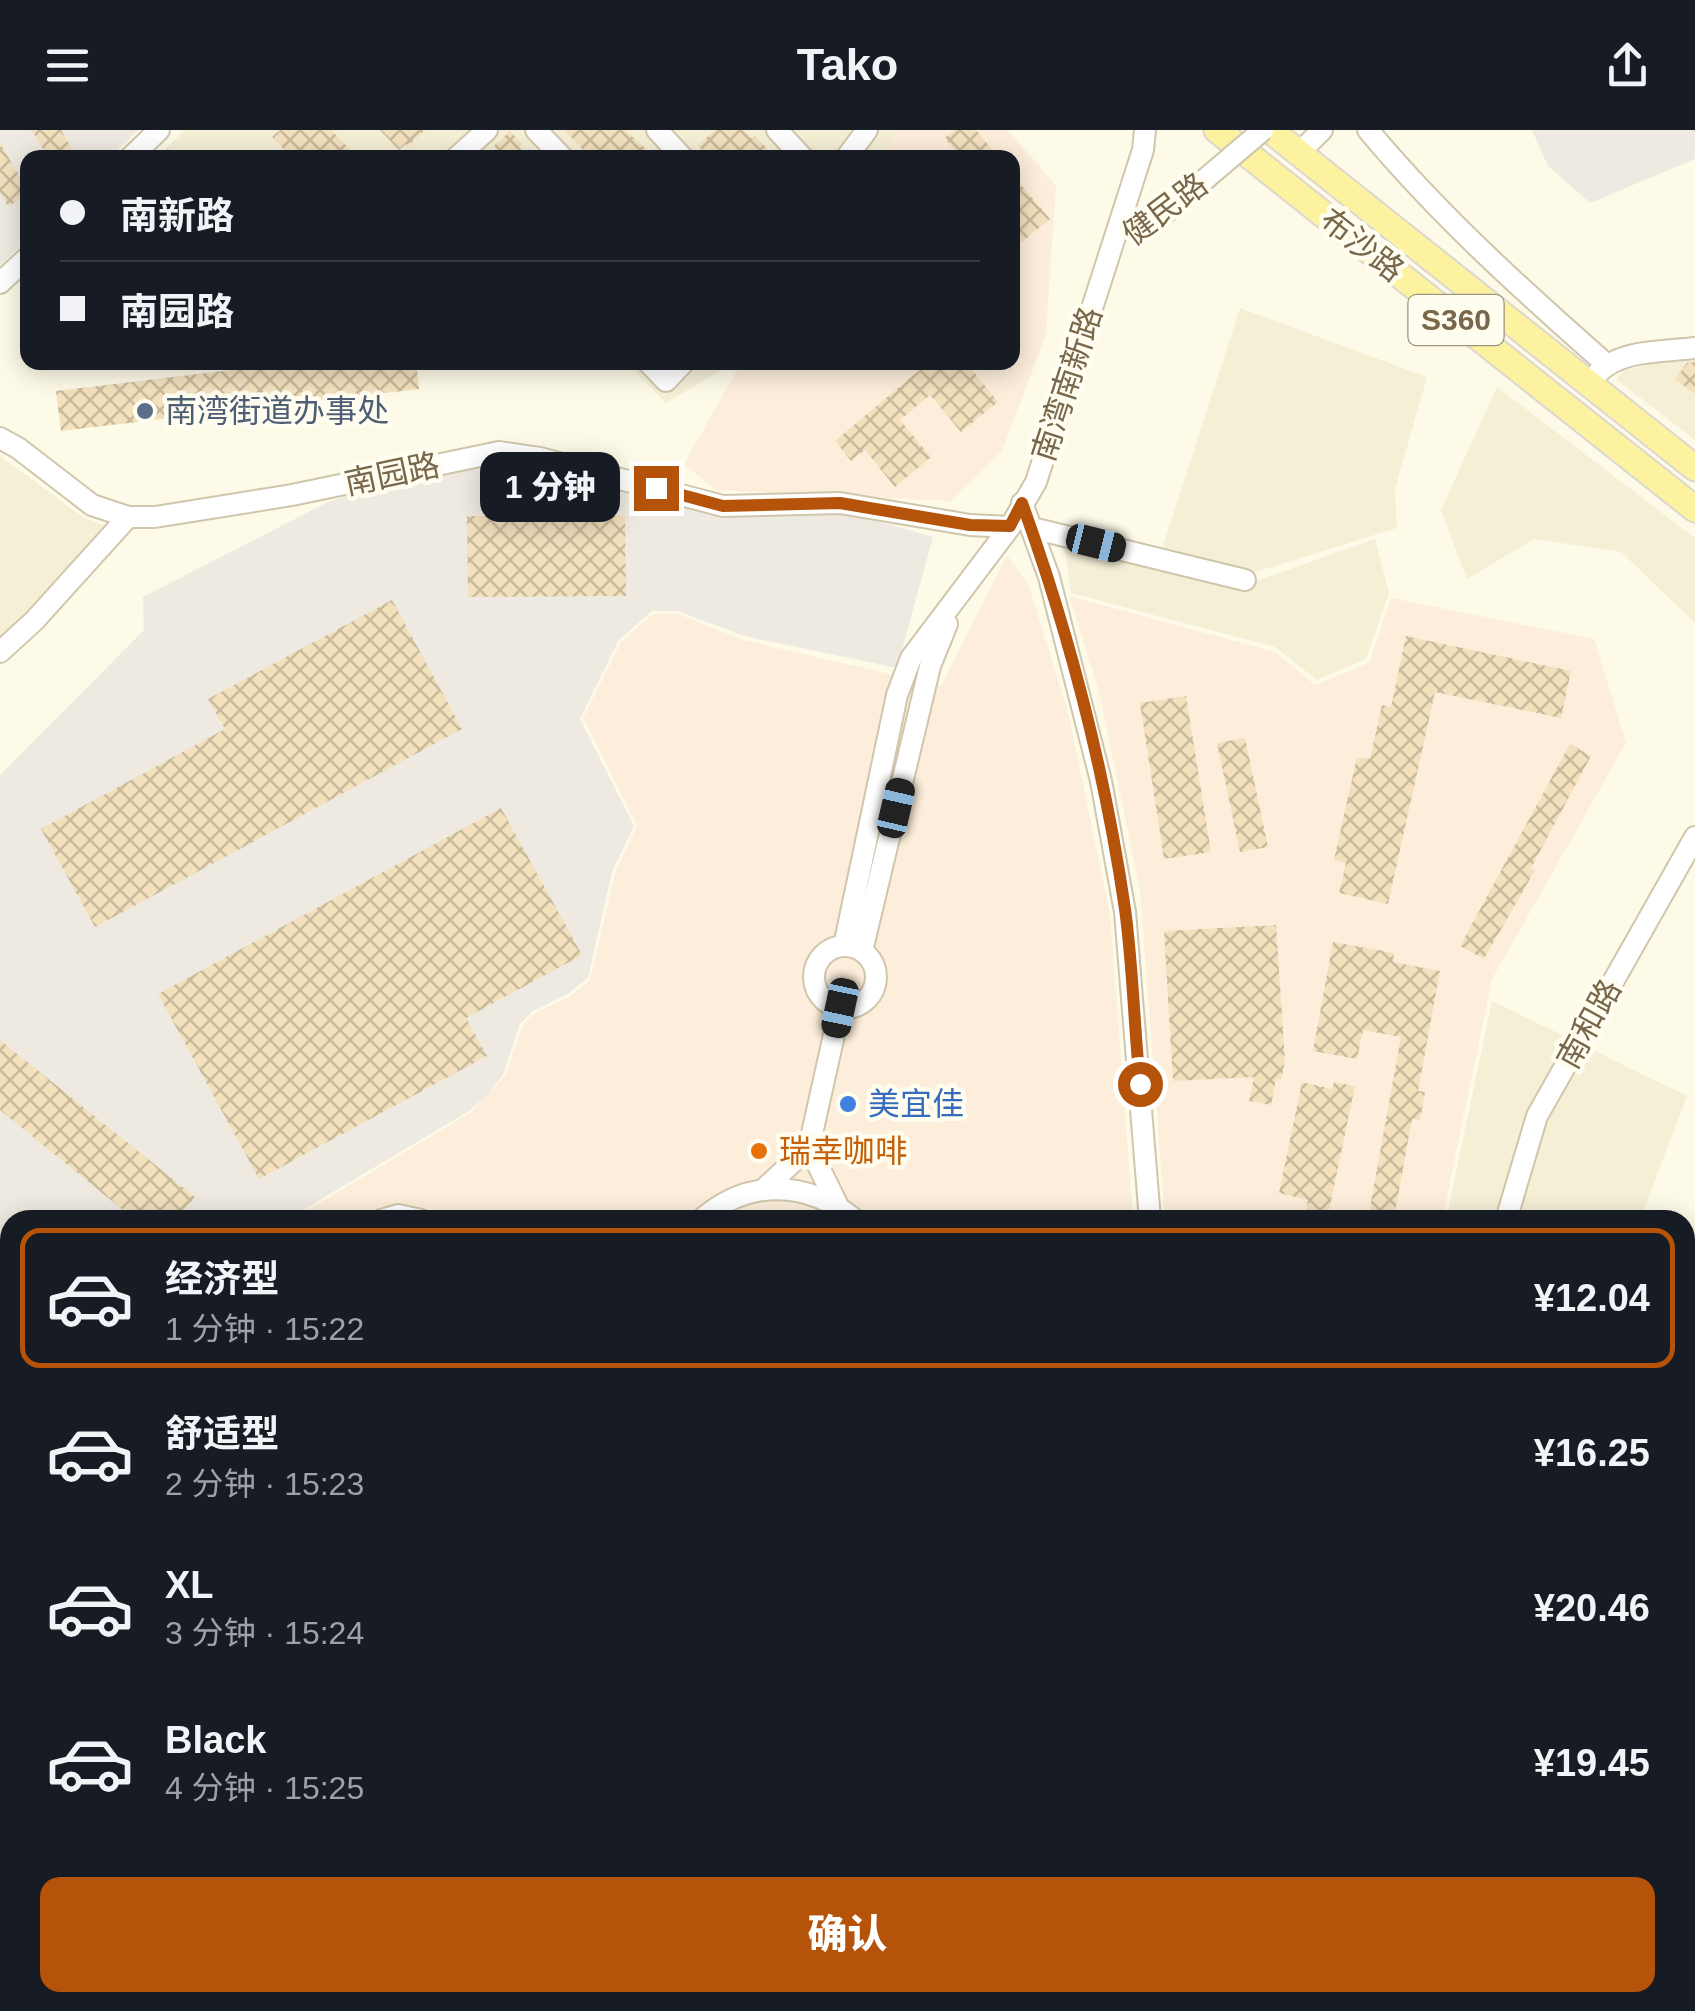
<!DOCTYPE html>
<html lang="zh">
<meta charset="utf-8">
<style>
body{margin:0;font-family:Arial,"Noto Sans SC",sans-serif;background:#242831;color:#f1f3f6;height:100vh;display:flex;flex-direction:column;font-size:38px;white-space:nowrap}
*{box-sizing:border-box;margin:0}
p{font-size:32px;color:#9ea1a6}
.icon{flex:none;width:55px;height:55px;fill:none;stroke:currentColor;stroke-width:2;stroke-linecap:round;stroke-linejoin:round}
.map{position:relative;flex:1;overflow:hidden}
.side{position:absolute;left:0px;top:1080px;width:1695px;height:802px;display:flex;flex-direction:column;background:#171b24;border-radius:30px 30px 0 0;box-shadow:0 5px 25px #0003}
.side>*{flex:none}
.top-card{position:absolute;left:20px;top:20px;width:1000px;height:220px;border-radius:20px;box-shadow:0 5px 25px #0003;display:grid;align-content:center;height:220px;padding:0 40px;background:#171b24}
.end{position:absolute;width:45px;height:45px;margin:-22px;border:12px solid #b45309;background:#fff;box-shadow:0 0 0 5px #fff}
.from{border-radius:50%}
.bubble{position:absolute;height:70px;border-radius:20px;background:#171b24;box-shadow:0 5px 25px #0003;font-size:32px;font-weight:800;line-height:70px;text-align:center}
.car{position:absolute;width:30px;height:60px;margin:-30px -15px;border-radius:12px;box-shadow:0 0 8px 2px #0007;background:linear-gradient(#222 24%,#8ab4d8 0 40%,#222 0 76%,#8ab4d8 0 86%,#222 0)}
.top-card b{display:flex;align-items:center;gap:35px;height:95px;font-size:38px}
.top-card b+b{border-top:2px solid #363941}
.top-card i{width:25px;height:25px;background:#f1f3f6}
ul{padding:18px 0 0;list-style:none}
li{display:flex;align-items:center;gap:30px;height:140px;margin:0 20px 15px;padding:0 20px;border:5px solid transparent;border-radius:20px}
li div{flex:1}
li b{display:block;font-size:38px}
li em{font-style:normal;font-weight:800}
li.on{border-color:#b45309}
li>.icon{width:90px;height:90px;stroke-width:1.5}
.cta{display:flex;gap:20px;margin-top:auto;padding:20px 40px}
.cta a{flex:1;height:115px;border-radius:20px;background:#b45309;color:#fff;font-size:40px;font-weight:800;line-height:115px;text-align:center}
header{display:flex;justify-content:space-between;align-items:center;height:130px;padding:0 40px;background:#171b24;font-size:45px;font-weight:800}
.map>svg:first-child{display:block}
.residential{fill:#f5efd6}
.commercial{fill:#fdeedb}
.industrial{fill:#eeeae1}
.green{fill:#cbecc5}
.forest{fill:url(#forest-firs)}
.building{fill:url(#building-cross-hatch)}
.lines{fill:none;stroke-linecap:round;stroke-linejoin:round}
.minor-casing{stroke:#d0c6ac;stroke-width:24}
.major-casing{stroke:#dcd7d0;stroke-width:29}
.path{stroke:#d9c5a1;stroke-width:2.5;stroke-dasharray:2.5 8;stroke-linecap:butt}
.minor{stroke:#fff;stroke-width:20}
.major{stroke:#fdf29f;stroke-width:25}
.minor-bridge-casing{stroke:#d0c6ac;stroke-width:24;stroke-linecap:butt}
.minor-bridge{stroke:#fff;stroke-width:20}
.route{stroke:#b45309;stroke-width:12}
.service-dot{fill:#5c6f8a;stroke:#fffdef;stroke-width:4}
.shop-dot{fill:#3f7fe0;stroke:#fffdef;stroke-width:4}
.food-dot{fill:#e8710a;stroke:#fffdef;stroke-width:4}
.labels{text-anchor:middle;stroke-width:9;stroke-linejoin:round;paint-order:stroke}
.shield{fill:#fffdef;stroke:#a0947c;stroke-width:2.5}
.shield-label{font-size:30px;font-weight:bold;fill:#78674a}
.street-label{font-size:32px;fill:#78674a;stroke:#fffdef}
.service-label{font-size:32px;fill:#4e5e75;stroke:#fffdef;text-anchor:start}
.shop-label{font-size:32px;fill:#366cbe;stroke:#fffdef;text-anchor:start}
.food-label{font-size:32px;fill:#c56008;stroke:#fffdef;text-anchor:start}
</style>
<header><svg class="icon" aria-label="menu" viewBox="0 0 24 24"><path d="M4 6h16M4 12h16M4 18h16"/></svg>Tako<svg class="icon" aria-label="share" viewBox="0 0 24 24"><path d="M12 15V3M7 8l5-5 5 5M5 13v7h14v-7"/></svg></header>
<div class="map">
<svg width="1695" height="1881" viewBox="0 0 1695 1881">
<defs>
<pattern id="forest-firs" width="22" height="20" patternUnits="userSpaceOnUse" patternTransform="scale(2.5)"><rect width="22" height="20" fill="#cbecc5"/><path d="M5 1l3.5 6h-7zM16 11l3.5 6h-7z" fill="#aac3a2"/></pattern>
<pattern id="building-cross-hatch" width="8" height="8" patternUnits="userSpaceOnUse" patternTransform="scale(2.5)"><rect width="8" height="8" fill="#f3e1be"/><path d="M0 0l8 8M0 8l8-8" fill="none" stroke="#caba9c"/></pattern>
</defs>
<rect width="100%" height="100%" fill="#fdfae8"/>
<path class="residential" d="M185,0H899L880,28H156Z
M1240,178L1427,247L1395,359L1397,398L1249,444L1161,422Z
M1695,225V310L1616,249L1625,240Z
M627,233H733L666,273Z
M1497,257L1695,408V493L1621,422L1534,409L1467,449L1441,380Z
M0,326L84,388L127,403L41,499L0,535Z
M1375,409L1389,463L1366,529L1317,550L1275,517L1071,463L1064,410L1245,455Z
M1492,871L1687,966L1640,1090H1446Z
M1695,1482V1646L1685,1642V1506Z
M1695,1733V1881H1677L1670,1873L1685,1872V1743Z"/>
<path class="commercial" d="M899,0H1008L1056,56L1046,204L1002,321L950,371L716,360L684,334L741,233L1012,232V28L880,27Z
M1007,425L1029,456L1068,582L1110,783L1133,1090H291L470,983L505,946L523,894L535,883L570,866L590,850L615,743L637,696L583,588L621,512L653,484H678L743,510L941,556Z
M1069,466L1275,522L1315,555L1369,533L1391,468L1594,509L1626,613L1492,849L1442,1090H1165L1140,760L1099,561Z"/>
<path class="industrial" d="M0,0H138L110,27L28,28L27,109L0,136Z
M1532,0H1695V29L1590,73L1548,36Z
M498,331L724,383L843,381L933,407L897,538L744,506L678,481H652L618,511L580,589L634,696L612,742L588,848L569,863L533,881L520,894L503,945L486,966L469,981L286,1090H10V1183L0,1192V645L144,500L143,467L328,372L392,352Z"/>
<path class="green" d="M0,1312L10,1332V1578L0,1593Z"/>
<path class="forest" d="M10,1578V1872H1069L1082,1881H0V1593Z"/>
<path class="building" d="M32,0H61L77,28H48Z
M280,0H331L358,28H328L321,20L313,28H292L272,7Z
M380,0H425L408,16L406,14L399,20Z
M564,0H625L656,28H591Z
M715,0H744L752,9L755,6L776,28H721L715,21L709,27L698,16Z
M954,0H976L999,28H961L945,8Z
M510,1L522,14L519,17L530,28H505L494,16Z
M0,13L28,61V65L8,76L0,63Z
M1012,44L1050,89L1012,120Z
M297,232H416L419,259L61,301L56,261Z
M929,232H966L998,272L961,302L930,265L900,290L931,327L895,357L865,320L851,331L835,311Z
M1695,232V264L1675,249L1687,233Z
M467,386H625L626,466L468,467Z
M392,470L462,599L95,797L41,699L225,599L208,569Z
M1406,506L1571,541L1561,588L1435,562L1388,774L1339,763L1346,733L1334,730L1357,627L1370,629L1382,575L1391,577Z
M1186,566L1211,722L1164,729L1140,573Z
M1245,608L1268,717L1240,722L1217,613Z
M1570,614L1591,626L1531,738L1535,740L1484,829L1460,816Z
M501,678L582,825L466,888L487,926L259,1049L158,864Z
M1276,795L1285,931L1281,950L1276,949L1271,975L1249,971L1254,947L1173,951L1164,801Z
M1333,812L1394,823L1393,832L1440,841L1418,961L1425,962L1420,990L1412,989L1394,1088L1369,1083L1401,907L1363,900L1357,929L1313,921Z
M0,910L195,1067L176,1090H115L123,1080L0,980Z
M1302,952L1332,959L1334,952L1355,956L1327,1090H1304L1308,1070L1279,1063Z"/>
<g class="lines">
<defs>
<path id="minor" d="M536,0L563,28
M657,0L683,28
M777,0L803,28
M1368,0C1440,86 1522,160 1606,234
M1299,23L1322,0
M130,28L159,0
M456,28L487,0
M846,28L867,0
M0,153L28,127
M648,232L666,251L684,232
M1598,243C1621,219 1664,222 1695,218
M0,308L18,318L92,375L128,387H155L292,365L499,322L540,328L723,376L840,373L970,395L1010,397
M1022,373L1049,447L1101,651L1125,782L1150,1090
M1032,398L1245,450
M0,522L34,491L128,387
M844,816L897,565L911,528L1010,397L1036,352L1143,20L1145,0
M814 847a31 31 0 1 1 62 0a31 31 0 1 1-62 0Z
M862,821L930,536L947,494
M809,1017L837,1074
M764,1059L809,1017L840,878
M381,1090L398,1085L421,1090
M701,1090C748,1048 808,1050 855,1090
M1506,1090L1537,986L1695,707
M0,1355L10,1413
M0,1502L10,1457
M825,1872L829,1881"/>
<path id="major" d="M1217,0L1695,379
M1270,0L1695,338"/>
</defs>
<use href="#minor" class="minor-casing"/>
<use href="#major" class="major-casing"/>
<path class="path" d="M1685,1715V1718
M1657,1872L1663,1881"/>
<use href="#minor" class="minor"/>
<use href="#major" class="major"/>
<defs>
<path id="minor-bridge" d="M1144,101L1263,0"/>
</defs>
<use href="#minor-bridge" class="minor-bridge-casing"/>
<use href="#minor-bridge" class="minor-bridge"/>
</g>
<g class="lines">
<path class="route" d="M656,358L723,376L840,373L970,395L1010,396L1022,373C1069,503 1105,642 1125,779C1133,837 1134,896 1140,954"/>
</g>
<circle class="service-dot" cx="145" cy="281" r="10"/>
<circle class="shop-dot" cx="848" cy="974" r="10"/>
<circle class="food-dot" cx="759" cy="1021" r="10"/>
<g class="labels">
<rect class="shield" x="1408.5" y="165" width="95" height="50" rx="8"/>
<g class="shield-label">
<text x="1456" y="200">S360</text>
</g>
<g class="street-label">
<text transform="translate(1165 79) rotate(-37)" y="11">健民路</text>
<text transform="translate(1362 115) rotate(38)" y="11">布沙路</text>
<text transform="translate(1067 254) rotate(-72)" y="11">南湾南新路</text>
<text transform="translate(392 344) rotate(-12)" y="11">南园路</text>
<text transform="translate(1589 894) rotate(-61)" y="11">南和路</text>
</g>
<g class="service-label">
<text x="165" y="292">南湾街道办事处</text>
</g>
<g class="shop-label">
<text x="868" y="985">美宜佳</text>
</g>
<g class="food-label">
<text x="779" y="1032">瑞幸咖啡</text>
</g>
</g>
</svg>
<i class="end from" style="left:1140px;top:954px"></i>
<i class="end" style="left:656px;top:358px"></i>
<div class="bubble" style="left:480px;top:322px;width:140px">1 分钟</div>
<i class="car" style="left:1096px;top:413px;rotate:104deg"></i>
<i class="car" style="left:896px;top:678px;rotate:13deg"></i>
<i class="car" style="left:840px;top:878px;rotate:192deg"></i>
<div class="top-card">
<b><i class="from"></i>南新路</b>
<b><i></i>南园路</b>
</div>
<section class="side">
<ul>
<li class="on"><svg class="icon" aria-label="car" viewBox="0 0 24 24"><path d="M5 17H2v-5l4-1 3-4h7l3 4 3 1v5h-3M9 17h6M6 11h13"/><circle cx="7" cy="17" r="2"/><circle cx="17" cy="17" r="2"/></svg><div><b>经济型</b><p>1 分钟 · 15:22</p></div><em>¥12.04</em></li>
<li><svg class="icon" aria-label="car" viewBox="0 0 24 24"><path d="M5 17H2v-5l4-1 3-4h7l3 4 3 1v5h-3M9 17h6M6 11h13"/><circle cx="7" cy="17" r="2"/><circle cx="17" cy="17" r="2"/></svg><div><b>舒适型</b><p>2 分钟 · 15:23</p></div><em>¥16.25</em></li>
<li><svg class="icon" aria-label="car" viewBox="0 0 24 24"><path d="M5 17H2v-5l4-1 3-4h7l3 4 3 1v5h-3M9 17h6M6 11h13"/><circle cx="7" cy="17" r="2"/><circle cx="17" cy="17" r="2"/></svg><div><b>XL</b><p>3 分钟 · 15:24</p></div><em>¥20.46</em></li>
<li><svg class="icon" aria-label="car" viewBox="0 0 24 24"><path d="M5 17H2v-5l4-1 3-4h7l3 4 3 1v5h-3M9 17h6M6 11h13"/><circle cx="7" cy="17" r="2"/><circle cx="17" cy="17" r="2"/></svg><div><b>Black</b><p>4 分钟 · 15:25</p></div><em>¥19.45</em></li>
</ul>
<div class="cta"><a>确认</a></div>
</section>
</div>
